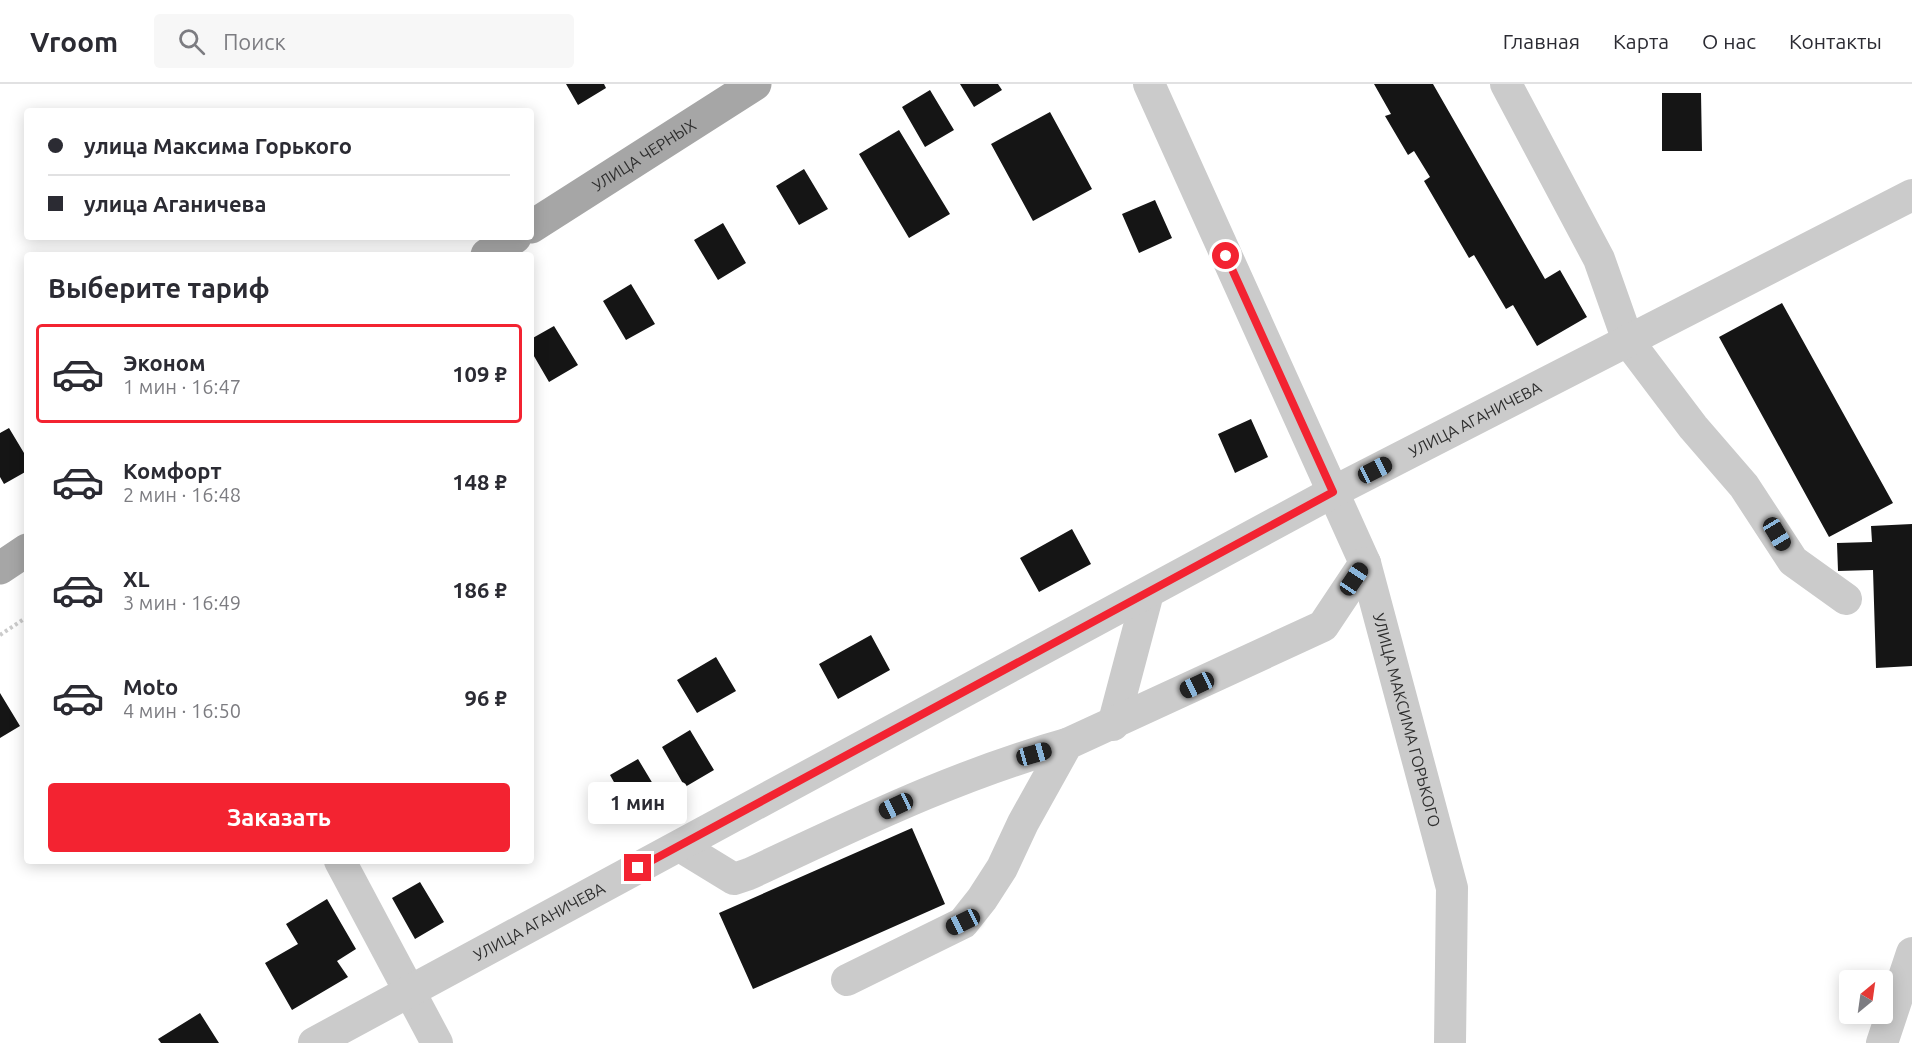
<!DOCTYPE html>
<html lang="ru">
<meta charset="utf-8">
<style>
body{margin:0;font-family:Ubuntu,sans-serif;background:#f7f7f7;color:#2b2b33;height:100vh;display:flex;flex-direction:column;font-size:22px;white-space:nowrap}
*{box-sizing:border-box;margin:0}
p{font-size:20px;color:#7c7c81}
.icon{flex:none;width:33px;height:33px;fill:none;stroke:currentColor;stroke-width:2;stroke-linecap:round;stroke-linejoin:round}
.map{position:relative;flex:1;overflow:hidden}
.drawer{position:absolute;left:24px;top:168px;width:510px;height:612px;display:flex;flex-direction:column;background:#fff;border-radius:6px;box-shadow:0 3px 15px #0003}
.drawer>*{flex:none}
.hud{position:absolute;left:24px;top:24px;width:510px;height:132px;border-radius:6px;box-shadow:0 3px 15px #0003;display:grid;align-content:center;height:132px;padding:0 24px;background:#fff}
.needle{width:39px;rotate:29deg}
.fabs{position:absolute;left:1839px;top:886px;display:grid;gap:12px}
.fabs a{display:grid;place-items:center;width:54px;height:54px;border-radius:6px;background:#fff;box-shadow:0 3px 15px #0003;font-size:30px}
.end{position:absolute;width:27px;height:27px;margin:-14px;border:8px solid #f32331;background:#fff;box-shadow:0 0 0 3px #fff}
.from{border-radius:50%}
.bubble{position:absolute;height:42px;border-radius:6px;background:#fff;box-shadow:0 3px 15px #0003;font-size:20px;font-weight:700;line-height:42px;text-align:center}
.car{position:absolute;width:18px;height:36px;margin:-18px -9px;border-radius:8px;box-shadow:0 0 4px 2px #0007;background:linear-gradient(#222 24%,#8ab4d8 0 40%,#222 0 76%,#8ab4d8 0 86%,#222 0)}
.hud b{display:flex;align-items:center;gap:21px;height:57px;font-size:22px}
.hud b+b{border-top:2px solid #e1e1e2}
.hud i{width:15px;height:15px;background:#2b2b33}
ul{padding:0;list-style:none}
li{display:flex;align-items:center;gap:18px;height:99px;margin:0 12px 9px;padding:0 12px;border:3px solid transparent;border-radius:6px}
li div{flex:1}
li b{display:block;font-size:22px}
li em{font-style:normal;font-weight:700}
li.selected{border-color:#f32331}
li>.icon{width:54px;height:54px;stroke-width:1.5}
h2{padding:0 24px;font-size:27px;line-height:72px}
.action{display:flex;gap:12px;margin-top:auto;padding:12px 24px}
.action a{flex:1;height:69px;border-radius:6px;background:#f32331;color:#fff;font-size:24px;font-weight:700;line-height:69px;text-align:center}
header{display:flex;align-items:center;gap:36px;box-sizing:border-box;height:84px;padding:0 30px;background:#fff;border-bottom:2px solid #e1e1e2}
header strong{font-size:28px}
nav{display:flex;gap:33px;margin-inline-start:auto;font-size:21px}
.search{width:420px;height:54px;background:#f7f7f7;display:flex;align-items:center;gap:15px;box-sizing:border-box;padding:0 21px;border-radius:6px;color:#7c7c81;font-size:22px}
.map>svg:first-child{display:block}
.building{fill:#151515}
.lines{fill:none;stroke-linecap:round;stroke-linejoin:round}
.path{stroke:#cbcbcb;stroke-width:4;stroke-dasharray:3 3;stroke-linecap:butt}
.minor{stroke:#cbcbcb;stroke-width:32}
.major{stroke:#a6a6a6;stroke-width:33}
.route{stroke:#f32331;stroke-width:8}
.labels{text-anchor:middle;stroke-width:6;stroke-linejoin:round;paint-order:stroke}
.street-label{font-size:16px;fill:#2e2e2e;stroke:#fff}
</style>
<header>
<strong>Vroom</strong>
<div class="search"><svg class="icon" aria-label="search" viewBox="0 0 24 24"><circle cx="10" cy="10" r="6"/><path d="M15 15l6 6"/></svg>Поиск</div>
<nav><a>Главная</a><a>Карта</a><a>О нас</a><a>Контакты</a></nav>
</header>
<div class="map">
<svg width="1912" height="959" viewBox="0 0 1912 959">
<rect width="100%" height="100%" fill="#fff"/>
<path class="building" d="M566,0H604L606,4L578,21Z
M960,0H998L1002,6L974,23Z
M1374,0H1433L1545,195L1560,186L1587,233L1537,262L1513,221L1506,225L1474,171L1469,174L1424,97L1430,93L1414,67L1408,71L1385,32L1391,30Z
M930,6L954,46L925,63L902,23Z
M1662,9H1701L1702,67H1662Z
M1050,28L1092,105L1033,137L991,60Z
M899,46L950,130L909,154L859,70Z
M804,85L828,125L799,141L776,102Z
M1155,116L1172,154L1139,169L1122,130Z
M723,139L746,179L718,196L694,156Z
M631,200L655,240L626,256L603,217Z
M1782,219L1893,419L1829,453L1719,253Z
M554,242L578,281L549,298L531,267V255Z
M1251,335L1268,373L1235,389L1218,350Z
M9,344L27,374V387L4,400L0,393V349Z
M1912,440V582L1876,584L1873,486L1838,487L1837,459L1872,458L1871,442Z
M1072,445L1091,480L1039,508L1020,474Z
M871,551L890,586L838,615L819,580Z
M716,573L736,607L697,629L677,596Z
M0,609L20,642L0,654Z
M690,646L714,686L685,703L662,663Z
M638,675L662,715L633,732L610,691Z
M912,744L945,820L753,905L719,829Z
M420,798L444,838L415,855L392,814Z
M327,815L356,865L337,877L348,893L292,926L265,879L298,860L286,840Z
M200,929L219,959H161L158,955Z"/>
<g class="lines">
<path class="path" d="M0,551L27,533"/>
<g class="minor">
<path id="s1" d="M1149,0L1365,479L1452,804L1450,959"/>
<path d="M1506,0L1599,175L1628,257L1693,343L1744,402L1793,477L1846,515"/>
<path d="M1113,641L1148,509"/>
<path d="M680,762L734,795L749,790C855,741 953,692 1067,660"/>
<path d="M340,777L437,959"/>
<path d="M847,896L963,839L982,815L1002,784L1023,739L1067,660L1323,542L1365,479"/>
<path id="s2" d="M314,959L1333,408L1912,111"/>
<path d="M1882,959L1912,869"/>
</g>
<g class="major">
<path id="s3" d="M531,143L755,0"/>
<path d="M487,171L515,153"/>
<path d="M0,484L27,466"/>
</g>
</g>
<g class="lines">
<path class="route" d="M638,784L1333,408L1226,172"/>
</g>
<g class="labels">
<g class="street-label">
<text dy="6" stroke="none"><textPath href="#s3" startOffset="134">УЛИЦА ЧЕРНЫХ</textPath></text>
<text dy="6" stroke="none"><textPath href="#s2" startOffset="1318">УЛИЦА АГАНИЧЕВА</textPath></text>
<text dy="6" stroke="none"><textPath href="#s1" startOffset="688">УЛИЦА МАКСИМА ГОРЬКОГО</textPath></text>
<text dy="6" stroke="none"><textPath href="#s2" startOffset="256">УЛИЦА АГАНИЧЕВА</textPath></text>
</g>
</g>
</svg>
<div class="fabs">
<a><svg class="needle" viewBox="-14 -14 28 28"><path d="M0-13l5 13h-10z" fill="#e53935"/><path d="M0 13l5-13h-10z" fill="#7c7c81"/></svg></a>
</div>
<i class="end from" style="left:1226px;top:172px"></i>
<i class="end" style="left:638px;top:784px"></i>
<div class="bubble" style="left:588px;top:698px;width:99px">1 мин</div>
<i class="car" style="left:1375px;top:386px;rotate:63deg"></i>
<i class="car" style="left:1777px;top:450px;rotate:149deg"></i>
<i class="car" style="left:1354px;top:495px;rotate:34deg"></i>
<i class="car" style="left:1197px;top:601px;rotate:245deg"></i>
<i class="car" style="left:1034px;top:670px;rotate:74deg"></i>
<i class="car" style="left:896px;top:722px;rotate:245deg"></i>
<i class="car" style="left:963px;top:838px;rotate:244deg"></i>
<div class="hud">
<b><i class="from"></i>улица Максима Горького</b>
<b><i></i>улица Аганичева</b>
</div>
<section class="drawer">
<h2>Выберите тариф</h2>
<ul>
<li class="selected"><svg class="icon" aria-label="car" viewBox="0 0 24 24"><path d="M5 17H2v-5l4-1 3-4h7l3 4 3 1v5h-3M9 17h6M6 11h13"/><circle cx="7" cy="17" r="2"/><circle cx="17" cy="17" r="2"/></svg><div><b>Эконом</b><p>1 мин · 16:47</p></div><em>109 ₽</em></li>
<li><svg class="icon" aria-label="car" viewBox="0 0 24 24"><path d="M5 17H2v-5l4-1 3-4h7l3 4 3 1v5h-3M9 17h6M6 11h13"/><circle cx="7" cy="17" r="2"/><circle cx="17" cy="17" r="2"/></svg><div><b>Комфорт</b><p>2 мин · 16:48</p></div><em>148 ₽</em></li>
<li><svg class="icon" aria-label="car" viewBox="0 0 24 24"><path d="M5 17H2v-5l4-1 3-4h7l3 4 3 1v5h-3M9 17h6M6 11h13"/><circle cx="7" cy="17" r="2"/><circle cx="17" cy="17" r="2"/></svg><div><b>XL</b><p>3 мин · 16:49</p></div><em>186 ₽</em></li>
<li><svg class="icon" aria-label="car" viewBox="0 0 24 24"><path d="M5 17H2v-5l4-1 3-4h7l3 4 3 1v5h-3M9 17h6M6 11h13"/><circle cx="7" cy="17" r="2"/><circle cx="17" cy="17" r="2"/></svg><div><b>Moto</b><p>4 мин · 16:50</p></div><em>96 ₽</em></li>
</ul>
<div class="action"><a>Заказать</a></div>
</section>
</div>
